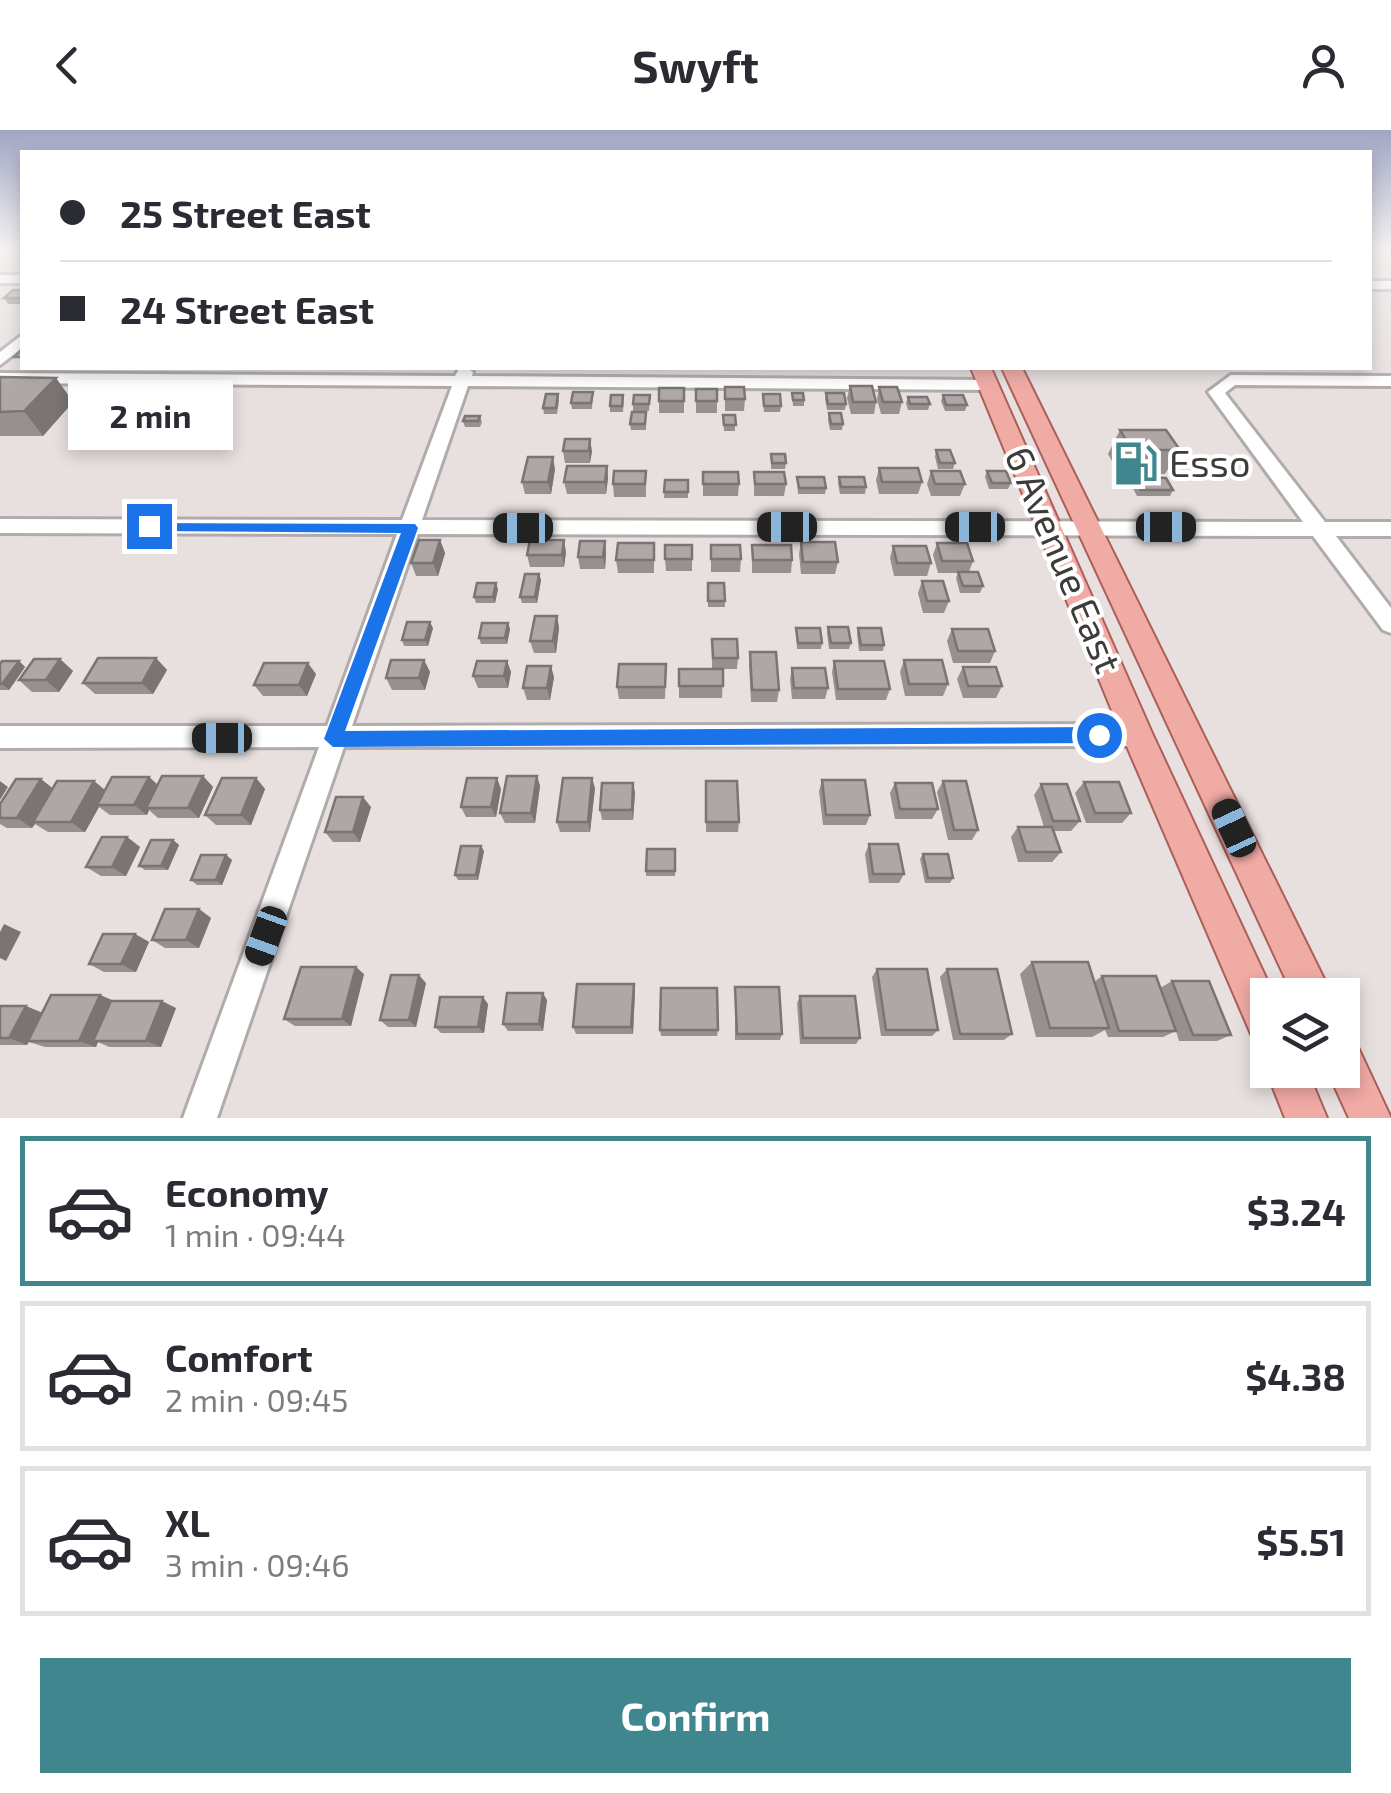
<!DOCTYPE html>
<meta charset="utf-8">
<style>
body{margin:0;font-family:"Exo 2",sans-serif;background:#f7f7f7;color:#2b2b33;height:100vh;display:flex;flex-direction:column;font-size:38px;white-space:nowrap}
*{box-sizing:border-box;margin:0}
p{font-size:32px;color:#7c7c81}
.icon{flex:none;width:55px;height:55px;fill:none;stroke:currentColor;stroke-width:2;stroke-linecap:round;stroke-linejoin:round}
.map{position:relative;height:988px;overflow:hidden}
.side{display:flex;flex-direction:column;background:#fff;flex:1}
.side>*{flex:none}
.guide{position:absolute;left:20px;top:20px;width:1352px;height:220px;border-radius:0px;box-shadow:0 5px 15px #0003;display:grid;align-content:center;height:220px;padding:0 40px;background:#fff}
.controls{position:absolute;left:1250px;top:848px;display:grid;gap:20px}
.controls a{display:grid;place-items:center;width:110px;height:110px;border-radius:0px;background:#fff;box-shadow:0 5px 15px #0003;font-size:50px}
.end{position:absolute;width:45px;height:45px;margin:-22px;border:12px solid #1a73e8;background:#fff;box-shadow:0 0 0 5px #fff}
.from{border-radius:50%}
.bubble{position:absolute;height:70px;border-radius:0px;background:#fff;box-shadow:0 5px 15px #0003;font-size:32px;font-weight:700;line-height:70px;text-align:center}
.car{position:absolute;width:30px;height:60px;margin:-30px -15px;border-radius:12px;box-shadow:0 0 8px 2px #0007;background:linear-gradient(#222 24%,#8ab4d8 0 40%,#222 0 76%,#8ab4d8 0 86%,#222 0)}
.guide b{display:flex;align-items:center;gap:35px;height:95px;font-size:38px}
.guide b+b{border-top:2px solid #e1e1e2}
.guide i{width:25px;height:25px;background:#2b2b33}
ul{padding:18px 0 0;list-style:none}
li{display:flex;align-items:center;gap:30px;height:150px;margin:0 20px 15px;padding:0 20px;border:5px solid #e1e1e2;border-radius:0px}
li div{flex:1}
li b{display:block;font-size:38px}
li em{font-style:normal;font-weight:700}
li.on{border-color:#3f868f}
li>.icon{width:90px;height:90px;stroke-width:1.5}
.primary-button{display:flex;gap:20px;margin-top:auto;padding:20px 40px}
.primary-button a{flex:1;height:115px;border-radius:0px;background:#3f868f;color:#fff;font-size:40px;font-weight:700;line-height:115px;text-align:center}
header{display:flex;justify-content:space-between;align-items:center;height:130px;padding:0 40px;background:#fff;font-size:45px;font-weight:700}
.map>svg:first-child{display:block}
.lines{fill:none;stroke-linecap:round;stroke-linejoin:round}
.minor-casing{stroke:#b2abab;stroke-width:6}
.major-casing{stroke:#ac5f59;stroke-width:4}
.minor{fill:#fff;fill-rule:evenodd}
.major{fill:#f1aba5;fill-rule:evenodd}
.wall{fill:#96908f}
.shaded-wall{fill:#7a7574}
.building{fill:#aea7a6;stroke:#7a7574;stroke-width:2.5}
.route{fill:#1a73e8}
.labels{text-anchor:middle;stroke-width:8;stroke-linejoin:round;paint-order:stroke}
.poi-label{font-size:38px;fill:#3e3b3b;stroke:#fff;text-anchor:start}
.street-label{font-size:38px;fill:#3e3b3b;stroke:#fff}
</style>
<header><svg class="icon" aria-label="back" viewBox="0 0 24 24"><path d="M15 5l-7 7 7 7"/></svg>Swyft<svg class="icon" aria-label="person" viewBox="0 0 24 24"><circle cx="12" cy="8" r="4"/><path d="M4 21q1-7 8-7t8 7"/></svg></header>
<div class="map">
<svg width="1391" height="988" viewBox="0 0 1391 988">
<rect width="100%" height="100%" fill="#e7e0df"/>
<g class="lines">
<defs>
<path id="minor" d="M0,145H22V153H0Z
M1370,151H1391V159H1370Z
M22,205V218L0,235V222Z
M467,238L473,242L472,246L989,250L997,255L989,260L468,256L422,390L1303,392L1208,262L1231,245L1391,246V256L1235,255L1225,263L1325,392H1391V406H1336L1391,478V503L1383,500L1313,406L418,404L352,596L1137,594L1146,597L1150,605L1146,613L1137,616L344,617L217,988H183L319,617L0,618V596H327L397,404L0,403V389L402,390L452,256L0,253V243L455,246L459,239Z"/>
<path id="major" d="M971,238H991L1152,603L1274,865H1268V917L1254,911L1122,605Z
M1002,238H1022L1332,865H1293Z
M1342,907L1356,913L1391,988H1349L1327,940H1342Z
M1268,935V940H1307L1327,988H1285L1266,940Z"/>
</defs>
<use href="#minor" class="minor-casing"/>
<use href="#major" class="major-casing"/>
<use href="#minor" class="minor"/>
<use href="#major" class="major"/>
</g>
<path class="wall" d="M22,160V174H8L4,168Z
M0,247L56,248L73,272L43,306H0Z
M850,256L876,272L874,284H851L847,268Z
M725,257L745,269L744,281H725Z
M879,257L902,272L899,284H881L877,269Z
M684,258V283H659V271Z
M696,259H717V283H696Z
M593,262L592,279H572L571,273Z
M792,263L804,270V276H793Z
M826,263L846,274L845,280H827L825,269Z
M558,264L559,271L557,284H544L543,278Z
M763,264L781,276L780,282H764Z
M650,265L649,281H633V274Z
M943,265L967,275L965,281H945L941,271Z
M908,267L930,274L928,280H908L906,273Z
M624,271L623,282H610V276Z
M646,282V300H631L630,294Z
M829,283L843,294L842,300H830L828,290Z
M723,285H735V301H724Z
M480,286L482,292L480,297H465L463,291Z
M1120,300L1180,320L1165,344H1119L1108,324Z
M936,320L955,333L953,339H938L935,327Z
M563,321H592L590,333H565Z
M771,324L786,333L785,339H771Z
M607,336L608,348L606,364H567L564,352Z
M879,338L922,352L918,364H879L876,350Z
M555,339L551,364H525L522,352Z
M931,341L965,354L960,366H931L927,354Z
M987,341L1011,353L1008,359H989L985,347Z
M703,342L739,354L738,366H703Z
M754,342L786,354L784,366H754Z
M797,347L826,358L825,364H798Z
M839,347L866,357L865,364H840L838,353Z
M1134,347L1173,360L1170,366H1137L1130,353Z
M665,350H688V368H664Z
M646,353V367H614L613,354Z
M440,410L445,423L438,446H416L411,433Z
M605,411L606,423L605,439H580L578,427Z
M801,412L838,432L835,444H801L799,424Z
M654,413V443H618L616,430Z
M937,413L973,431L969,442L983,456L980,463H960L956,448L958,443H938L933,425Z
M692,415V441H666L665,429Z
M711,415L741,429L740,442H711Z
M752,415L792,430L791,443H752Z
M893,416L931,433L927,446H894L890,428Z
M566,422L564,437H530L527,425Z
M539,444L541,450L537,473H522L520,467Z
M922,451L949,471L944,483H923L918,463Z
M708,453H724L725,477H708Z
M498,459L495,473H476L474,467Z
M557,486L559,498L556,523H534L530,511Z
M508,493L510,499L507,514H481L479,508Z
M828,497L851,513L849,519H829L827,503Z
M433,498L428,516H404L402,510Z
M796,498L822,513L821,519H797Z
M858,498L884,515L883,521H859L857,504Z
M952,499L995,521L990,533H953L947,511Z
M712,509L738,528L737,539H723L722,568H679V539H712Z
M750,522L779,560L777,572H751L749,534Z
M156,528L167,540L153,564H95L83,553Z
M60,529L73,541L59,562H32L19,550Z
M424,530L430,542L425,560H392L386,548Z
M904,530L948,554L943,566H905L900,542Z
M19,531L25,537L9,560H0V534Z
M507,531L511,542L508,558H478L473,546Z
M834,531L890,559L886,570H836L832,542Z
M666,534L665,569H619L617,557Z
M963,537L1002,556L996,568H963L957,549Z
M792,538L828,558L825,569H792L790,549Z
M316,544L307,566H263L254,555Z
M554,547L550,570H527L523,558Z
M203,646L213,657L199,688H158L149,680L147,685H110L99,677L85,702H48L35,694L32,698H7L0,694V674L53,658L94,651L105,660L149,647L158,655Z
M537,646L540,656L535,693H505L500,683Z
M256,648L265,659L251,695H216L205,685Z
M822,650L870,685L866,695H823L819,661Z
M706,651L739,692L738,702H706Z
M943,651L978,700L972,710H948L937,662Z
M1084,652L1131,683L1122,693H1086L1075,663Z
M633,653L635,663L633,690H602L600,680Z
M895,653L938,679L932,689H895L890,663Z
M1041,654L1080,691L1071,701H1054L1061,722L1052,732H1018L1011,707L1018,697H1044L1034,665Z
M595,658L590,702H560L557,692Z
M501,659L496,687H466L461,677Z
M371,677L360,712H333L325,702Z
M127,707L140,717L126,746H101L86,737Z
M173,710L179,715L168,740H145L139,736Z
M869,714L904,744L899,753H869L865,724Z
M675,719V746H646V741Z
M484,721L478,750H458L455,745Z
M923,724L953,748L950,753H925L920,729Z
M226,725L232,730L222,755H197L191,750Z
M199,779L211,788L199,818H165L152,810Z
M135,804L149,812L136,842H104L89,834Z
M1032,832L1094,852L1102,846L1160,858L1172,851L1231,905L1217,911H1179L1176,901L1163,907H1108L1105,900L1092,907H1036L1020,844Z
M877,839L938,900L932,906H881L872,847Z
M947,839L1012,904L1004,910H953L940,847Z
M364,844L351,896H295L284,889Z
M426,853L416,897H388L380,890Z
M634,854L635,861L633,904H576L573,897Z
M735,857L782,904L780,910H735Z
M100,865L114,871L176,878L161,917H109L98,912L96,917H45L29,912L27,915H0V876L42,883Z
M800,866L860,908L856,914H800L797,873Z
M547,870L543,901H508L503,894Z
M488,874L484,903H441L435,897Z
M660,900H718L717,906H661Z"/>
<path class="shaded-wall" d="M56,248L73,272L43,306L24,281Z
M590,309L592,321L590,333L589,321Z
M553,327L555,339L551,364L548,352Z
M607,336L608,348L606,364L605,352Z
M440,410L445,423L438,446L433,433Z
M564,410L566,422L564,437L562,425Z
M605,411L606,423L605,439L603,427Z
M539,444L541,450L537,473L535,467Z
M496,453L498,459L495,473L493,467Z
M557,486L559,498L556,523L553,511Z
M430,492L433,498L428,516L425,510Z
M508,493L510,499L507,514L505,508Z
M156,528L167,540L153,564L142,553Z
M60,529L73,541L59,562L46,550Z
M424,530L430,542L425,560L419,548Z
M19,531L25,537L9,560L2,554Z
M507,531L511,542L508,558L504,546Z
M308,533L316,544L307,566L299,555Z
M551,536L554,547L550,570L547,558Z
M203,646L213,657L199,688L188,678Z
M537,646L540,656L535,693L531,683Z
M149,647L160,657L146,678L149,680L147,685L134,675Z
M256,648L265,659L251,695L241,685Z
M497,648L501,659L496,687L491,677Z
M592,648L595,658L590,702L588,692Z
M41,649L55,660L33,692L35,694L32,698L17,688Z
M0,651L8,657L0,670Z
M94,651L107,662L97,675L99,677L85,702L71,692Z
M633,653L635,663L633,690L632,680Z
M363,667L371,677L360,712L353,702Z
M127,707L140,717L126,746L112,737Z
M173,710L179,715L168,740L161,736Z
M481,716L484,721L478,750L476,745Z
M226,725L232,730L222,755L216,750Z
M199,779L211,788L199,818L186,810Z
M4,794L21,802L6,831L0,828V802Z
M135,804L149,812L136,842L121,834Z
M356,837L364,844L351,896L342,889Z
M419,845L426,853L416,897L409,890Z
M634,854L635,861L633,904L631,897Z
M543,863L547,870L543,901L539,894Z
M100,865L116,872L93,911L98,912L96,917L79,911Z
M483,867L488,874L484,903L478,897Z
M162,871L176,878L161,917L146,911Z
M26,876L43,883L27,915L9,908Z"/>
<path class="building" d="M13,160H22V168H4Z
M22,219V227H14Z
M0,247L56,248L24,281L0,282Z
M850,256H872L876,272H853Z
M725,257H744L745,269H725Z
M879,257H897L902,272H883Z
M659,258H684V271H659Z
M696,259H717V271H696Z
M573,262H593L591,273H571Z
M792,263H803L804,270H793Z
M826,263H844L846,274H828Z
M546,264H558L556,278H543Z
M763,264H780L781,276H764Z
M611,265H623L622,276H610Z
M634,265H650L649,274H633Z
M943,265H963L967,275H946Z
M908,267H927L930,274H910Z
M632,282H646L645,294H630Z
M829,283H841L843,294H831Z
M723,285H735L736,295H724Z
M465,286H480L478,291H463Z
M1120,300H1166L1180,320H1132Z
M565,309H590L589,321H563Z
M936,320H950L955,333H940Z
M771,324H785L786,333H772Z
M528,327H553L548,352H522Z
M567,336H607L605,352H564Z
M879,338H918L922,352H882Z
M614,341H646L645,354H613Z
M931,341H960L965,354H935Z
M987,341H1006L1011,353H992Z
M703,342H738L739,354H703Z
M754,342H784L786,354H755Z
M797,347H824L826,358H799Z
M839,347H864L866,357H841Z
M1134,347L1166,348L1173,360H1141Z
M665,350H688V362H664Z
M419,410H440L433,433H411Z
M530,410H564L562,425H527Z
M580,411H605L603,427H578Z
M801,412H835L838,432H803Z
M618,413H654V430H616Z
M937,413H967L973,431H942Z
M665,415H692V429H665Z
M711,415H740L741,429H711Z
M752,415H791L792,430H753Z
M893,416H926L931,433H897Z
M958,442H978L983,456H963Z
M525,444H539L535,467H520Z
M922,451H943L949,471H927Z
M477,453H496L493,467H474Z
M708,453H724L725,471H708Z
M535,486H557L553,511H530Z
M407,492H430L425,510H402Z
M482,493H508L505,508H479Z
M828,497H848L851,513H831Z
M796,498H820L822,513H798Z
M858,498H881L884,515H861Z
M952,499H988L995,521H958Z
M712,509H737L738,528H713Z
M750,522H776L779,560H752Z
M98,528H156L142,553H83Z
M34,529H60L46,550H19Z
M391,530H424L419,548H386Z
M904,530H942L948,554H909Z
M2,531H19L2,554H0V534Z
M477,531H507L504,546H473Z
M834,531H884L890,559H838Z
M264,533H308L299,555H254Z
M619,534H666L665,557H617Z
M527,536H551L547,558H523Z
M963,537H996L1002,556H968Z
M792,538H825L828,558H794Z
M679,539H723V556H679Z
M162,646H203L188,678H146Z
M507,646H537L531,683H500Z
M112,647H149L134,675H97Z
M222,648H256L241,685H205Z
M467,648H497L491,677H461Z
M563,648H592L588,692H557Z
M16,649H41L17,688H0V674Z
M822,650H865L870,685H826Z
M57,651H94L71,692H33Z
M706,651H737L739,692H706Z
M943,651H966L978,700H954Z
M1084,652H1119L1131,683H1095Z
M602,653H633L632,680H600Z
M895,653H932L938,679H900Z
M1041,654H1067L1080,691H1053Z
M336,667H363L353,702H325Z
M1018,697H1052L1061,722H1026Z
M102,707H127L112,737H86Z
M151,710H173L161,736H139Z
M869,714H898L904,744H873Z
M461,716H481L476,745H455Z
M647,719H675V741H646Z
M923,724H948L953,748H928Z
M201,725H226L216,750H191Z
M165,779H199L186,810H152Z
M103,804H135L121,834H89Z
M1032,832H1088L1109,898H1050Z
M301,837H356L342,889H284Z
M877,839H927L938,900H886Z
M947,839H997L1012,904H960Z
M391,845H419L409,890H380Z
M1102,846H1156L1176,901H1119Z
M1172,851H1209L1231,905H1193Z
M577,854H634L631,897H573Z
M735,857H779L782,904H737Z
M661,858H717L718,900H660Z
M507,863H543L539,894H503Z
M51,865H100L79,911H28Z
M800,866H855L860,908H803Z
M440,867H483L478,897H435Z
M111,871H162L146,911H93Z
M0,876H26L9,908H0Z"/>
<linearGradient id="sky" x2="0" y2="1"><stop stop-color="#a0a6c3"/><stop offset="0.46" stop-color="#f4f1f1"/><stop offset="1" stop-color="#f4f1f1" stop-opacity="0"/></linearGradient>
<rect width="1391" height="257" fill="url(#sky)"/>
<path class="route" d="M144,393L415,394L418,398L345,601L1099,597L1108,605L1099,613L333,617L324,609L401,403L149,401L142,396Z"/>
<defs>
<symbol id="fuel-bare" viewBox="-9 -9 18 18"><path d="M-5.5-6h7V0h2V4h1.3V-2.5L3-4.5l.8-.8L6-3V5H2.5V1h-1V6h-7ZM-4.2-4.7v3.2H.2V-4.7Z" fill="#3f868f" stroke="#fff" stroke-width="2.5" paint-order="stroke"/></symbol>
</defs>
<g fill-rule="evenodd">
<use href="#fuel-bare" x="1104" y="302" width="63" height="63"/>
</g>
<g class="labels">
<g class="poi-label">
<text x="1169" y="347">Esso</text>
</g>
<g class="street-label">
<text transform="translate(1063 430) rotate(67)" y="13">6 Avenue East</text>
</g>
</g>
</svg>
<div class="controls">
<a><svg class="icon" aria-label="layers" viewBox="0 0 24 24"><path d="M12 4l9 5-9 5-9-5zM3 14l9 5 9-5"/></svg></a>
</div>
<i class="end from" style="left:1099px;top:605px"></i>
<i class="end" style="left:149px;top:396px"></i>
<div class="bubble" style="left:68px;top:250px;width:165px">2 min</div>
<i class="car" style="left:787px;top:397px;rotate:270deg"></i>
<i class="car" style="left:975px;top:397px;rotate:270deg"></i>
<i class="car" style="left:1166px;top:397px;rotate:90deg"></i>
<i class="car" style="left:523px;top:398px;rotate:270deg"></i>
<i class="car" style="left:222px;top:608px;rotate:270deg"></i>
<i class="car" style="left:1234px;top:698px;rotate:335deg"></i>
<i class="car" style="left:266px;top:806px;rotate:200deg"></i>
<div class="guide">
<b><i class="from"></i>25 Street East</b>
<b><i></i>24 Street East</b>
</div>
</div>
<section class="side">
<ul>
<li class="on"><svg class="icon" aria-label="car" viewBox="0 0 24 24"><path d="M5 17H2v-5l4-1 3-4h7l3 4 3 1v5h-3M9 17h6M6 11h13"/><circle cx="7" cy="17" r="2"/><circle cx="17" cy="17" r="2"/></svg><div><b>Economy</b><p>1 min · 09:44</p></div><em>$3.24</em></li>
<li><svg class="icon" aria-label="car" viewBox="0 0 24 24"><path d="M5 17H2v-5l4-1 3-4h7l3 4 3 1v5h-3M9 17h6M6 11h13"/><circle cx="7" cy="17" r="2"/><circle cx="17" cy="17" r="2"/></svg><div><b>Comfort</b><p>2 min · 09:45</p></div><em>$4.38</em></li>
<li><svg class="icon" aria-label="car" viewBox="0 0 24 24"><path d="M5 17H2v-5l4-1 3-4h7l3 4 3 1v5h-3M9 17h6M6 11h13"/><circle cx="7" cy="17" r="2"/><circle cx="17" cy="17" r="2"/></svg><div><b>XL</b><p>3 min · 09:46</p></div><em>$5.51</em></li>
</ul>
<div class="primary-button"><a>Confirm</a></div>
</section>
